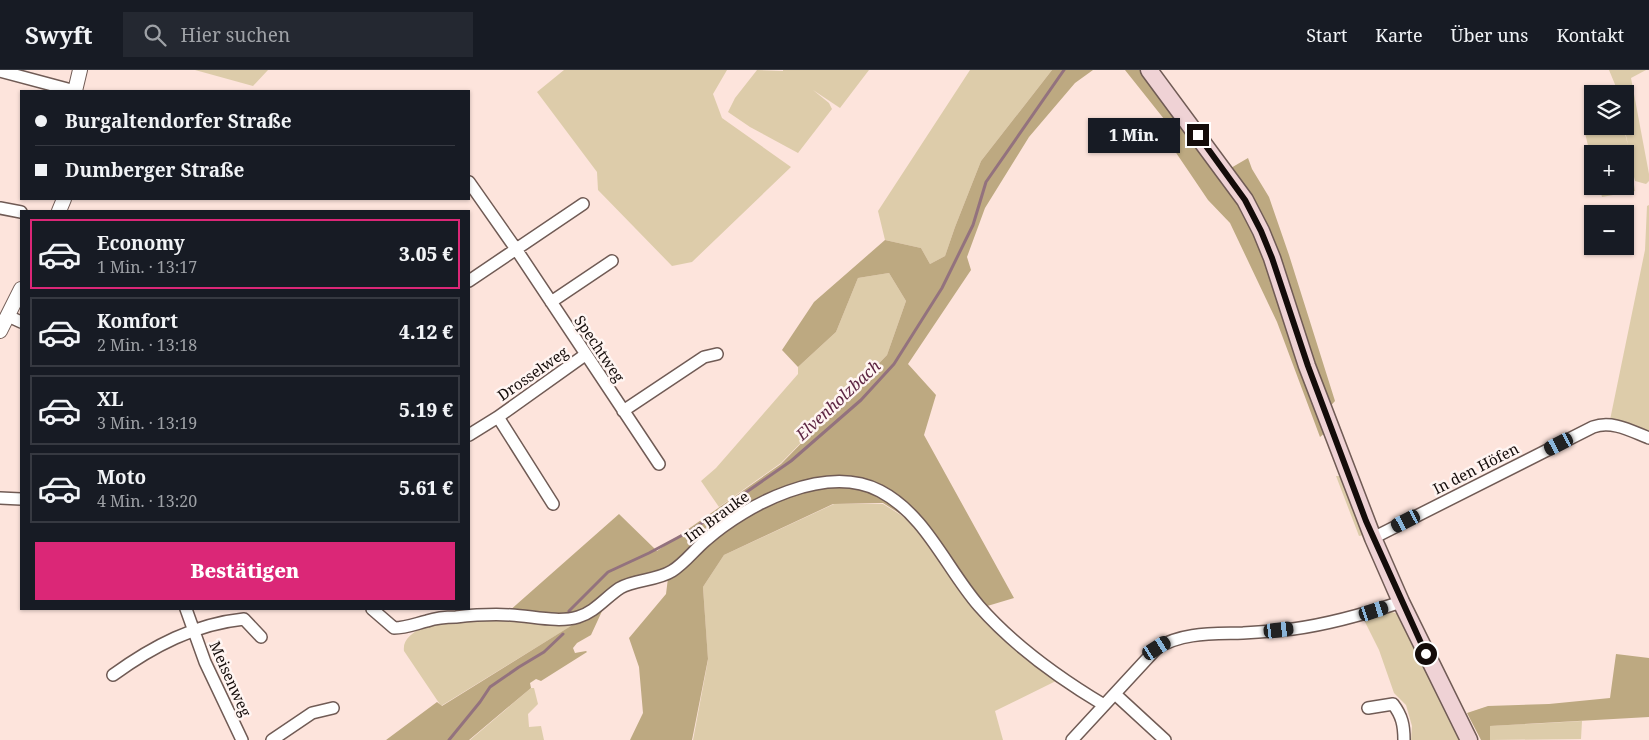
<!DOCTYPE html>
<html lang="de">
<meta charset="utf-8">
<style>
body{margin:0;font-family:"Noto Serif",serif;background:#242831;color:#f1f3f6;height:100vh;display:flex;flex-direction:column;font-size:19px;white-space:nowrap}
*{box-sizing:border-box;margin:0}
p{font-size:16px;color:#9ea1a6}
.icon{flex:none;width:28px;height:28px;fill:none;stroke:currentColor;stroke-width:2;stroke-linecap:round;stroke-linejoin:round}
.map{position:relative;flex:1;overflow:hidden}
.sheet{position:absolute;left:20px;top:140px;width:450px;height:400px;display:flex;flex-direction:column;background:#171b24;border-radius:0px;box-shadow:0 1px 4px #0004}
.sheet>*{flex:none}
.hud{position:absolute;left:20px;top:20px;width:450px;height:110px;border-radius:0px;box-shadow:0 1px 4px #0004;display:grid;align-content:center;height:110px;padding:0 15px;background:#171b24}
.buttons{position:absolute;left:1584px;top:15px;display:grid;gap:10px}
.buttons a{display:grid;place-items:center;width:50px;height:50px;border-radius:0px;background:#171b24;box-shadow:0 1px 4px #0004;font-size:25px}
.end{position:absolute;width:22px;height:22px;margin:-11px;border:6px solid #140c0a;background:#fff;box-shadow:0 0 0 2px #fff}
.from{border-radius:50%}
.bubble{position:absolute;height:35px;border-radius:0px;background:#171b24;box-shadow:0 1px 4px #0004;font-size:16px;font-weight:800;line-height:35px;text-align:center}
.car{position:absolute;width:15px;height:30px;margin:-15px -8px;border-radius:6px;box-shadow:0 0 4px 1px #0007;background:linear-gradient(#222 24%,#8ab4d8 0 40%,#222 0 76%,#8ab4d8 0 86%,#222 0)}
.hud b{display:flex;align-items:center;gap:18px;height:48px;font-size:19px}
.hud b+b{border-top:1px solid #363941}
.hud i{width:12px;height:12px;background:#f1f3f6}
ul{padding:9px 0 0;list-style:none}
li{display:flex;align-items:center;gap:15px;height:70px;margin:0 10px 8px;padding:0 5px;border:2px solid #363941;border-radius:0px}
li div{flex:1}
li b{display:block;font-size:19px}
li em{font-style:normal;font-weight:800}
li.current{border-color:#db2777}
li>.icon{width:45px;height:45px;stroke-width:1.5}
.action{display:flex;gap:10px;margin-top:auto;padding:10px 15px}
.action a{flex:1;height:58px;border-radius:0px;background:#db2777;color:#fff;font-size:20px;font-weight:800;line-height:58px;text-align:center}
header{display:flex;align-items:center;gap:30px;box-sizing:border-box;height:70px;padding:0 25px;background:#171b24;border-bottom:1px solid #363941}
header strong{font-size:24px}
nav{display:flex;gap:28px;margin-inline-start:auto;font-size:18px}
.search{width:350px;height:45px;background:#242831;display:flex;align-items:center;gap:12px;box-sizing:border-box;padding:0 18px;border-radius:0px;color:#9ea1a6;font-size:19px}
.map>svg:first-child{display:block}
.green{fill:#dca}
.forest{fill:#bda981}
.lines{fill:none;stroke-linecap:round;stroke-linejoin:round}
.stream{stroke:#93727e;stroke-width:3}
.minor-casing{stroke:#705b55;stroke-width:14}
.tertiary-casing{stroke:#705b55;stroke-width:16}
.secondary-casing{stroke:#705b55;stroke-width:19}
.minor{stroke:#fff;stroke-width:11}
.tertiary{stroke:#fff;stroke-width:14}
.secondary{stroke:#efd2d5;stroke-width:16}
.route{stroke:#140c0a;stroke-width:6}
.labels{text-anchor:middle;stroke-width:5;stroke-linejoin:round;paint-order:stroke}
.street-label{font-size:15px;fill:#140c0a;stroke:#fff5f2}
.water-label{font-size:16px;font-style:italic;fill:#5d2542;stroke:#fff5f2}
</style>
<header>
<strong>Swyft</strong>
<div class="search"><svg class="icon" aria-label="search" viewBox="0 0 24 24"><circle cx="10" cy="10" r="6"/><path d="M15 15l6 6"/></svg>Hier suchen</div>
<nav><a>Start</a><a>Karte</a><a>Über uns</a><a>Kontakt</a></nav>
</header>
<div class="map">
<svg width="1649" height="670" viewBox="0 0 1649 670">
<rect width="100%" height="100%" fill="#fde4dc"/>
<path class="green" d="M195,0H268L253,16Z
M564,0H727L713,24L722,48L791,97L692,192L672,196L598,120L597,102L537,22Z
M757,0L783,1V0H869L840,38L813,20L829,33L832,39L798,83L750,57L728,42L735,28Z
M970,0H1052L981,91L955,157L945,186L930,194L921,178L885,170L878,141Z
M1609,0H1646L1631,8L1649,104V111L1646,114L1635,111L1631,95L1635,121L1602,127L1599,116H1625V84H1592V92L1585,63L1608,56H1623L1628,75L1624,56L1625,24H1619Z
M1649,135V363L1610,350L1645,180L1647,136Z
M889,203L906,231L887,285L781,393L719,437L701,411L716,398L798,304V297L836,262L858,208Z
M1336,406H1340L1364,465L1359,466Z
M834,434H883L922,458L977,542L1058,610L995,641L1003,670H693L708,590L703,517L724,485Z
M1389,541L1401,545L1459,670H1411L1412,656L1406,635L1394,623L1379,580L1364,550Z
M456,548L576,553L441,636L404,581C401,559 440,552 456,548Z
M531,618H534L538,634L528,644L529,657L541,656L544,670H470Z
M1582,651L1581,669L1490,670V656Z"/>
<path class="forest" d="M1052,0H1093L1075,13L1029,67L985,138L967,187L971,200L908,294L936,325L924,365L1014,528L984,537L923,453L864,412L787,419L678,493L587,541L567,546L507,543L619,444L657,481L781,394L887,285L906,231L889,203L858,208L836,262L798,297L782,280L814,232L885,170L921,178L930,194L945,186L955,157L981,91Z
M1125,0H1141L1243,132L1326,362L1320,367L1277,252L1230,153L1208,130L1162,62L1168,54Z
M1248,88L1252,99L1269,127L1289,185L1335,331L1325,342L1273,188L1224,102Z
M833,414L862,416L893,432L921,457L883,433L833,434L724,485L703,517L708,589L692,670H630L643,643L639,597L629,568L666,524L668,508L753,439L789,422Z
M603,536V539L591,565L577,573L573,578L575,583L586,581L587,582L541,611L536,609L530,613L531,618L469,670H386L437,632L442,636Z
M1616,584L1649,588V647L1490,656V670H1481L1467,643L1488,636L1549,634L1610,628Z"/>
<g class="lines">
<path class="stream" d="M569,541L608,502L649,483L692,460L791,391L861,330L894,294L942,218L973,155L986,112L1064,0
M449,670L480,632L490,617L519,597L544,582L563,564"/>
<defs>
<path id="minor" d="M0,1L75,21
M469,112L516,179L659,394
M0,138L21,142
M469,211L583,134
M551,232L612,191
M8,246L21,252
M623,341L704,287L717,284
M498,347L553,434
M469,365L498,347L585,285
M0,428L21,429
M1373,468L1593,357C1612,350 1631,361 1649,368
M186,539L205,592L242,670
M372,539L394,558C406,558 415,554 427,551C436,548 447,547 456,547C474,545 493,544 511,545C532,546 558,553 578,547C595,542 606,527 620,518C635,509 656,511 672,501C685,493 694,480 706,470C747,434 826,393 880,421C926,445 946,498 979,536C1014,576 1059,608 1104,635
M113,605C153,576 195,554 244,549L261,567
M1115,624L1165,670
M1368,638L1393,634C1402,646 1404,655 1404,670
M272,670L312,643L333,638
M1072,670L1157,578C1183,562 1213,564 1243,563C1260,562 1276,561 1293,559C1330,554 1365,544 1401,532"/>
<path id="tertiary" d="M75,21L80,0
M59,141L64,129
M0,261L21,219"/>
<path id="secondary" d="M1149,0L1245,130L1261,161L1272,188L1307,296L1373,468L1401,532L1469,670"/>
</defs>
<use href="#minor" class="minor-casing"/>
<use href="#tertiary" class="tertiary-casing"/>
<use href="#secondary" class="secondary-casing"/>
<use href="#minor" class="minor"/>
<use href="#tertiary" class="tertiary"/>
<use href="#secondary" class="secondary"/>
</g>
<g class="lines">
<path class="route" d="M1198,65L1245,130L1261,161L1272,188L1308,296L1366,451L1426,584"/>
</g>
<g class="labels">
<g class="street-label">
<text transform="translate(599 279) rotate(56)" y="5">Spechtweg</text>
<text transform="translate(533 304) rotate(-35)" y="5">Drosselweg</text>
<text transform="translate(1476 399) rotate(-27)" y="5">In den Höfen</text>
<text transform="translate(717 447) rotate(-36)" y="5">Im Brauke</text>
<text transform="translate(230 609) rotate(66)" y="5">Meisenweg</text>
</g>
<g class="water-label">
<text transform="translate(838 330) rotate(-43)" y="6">Elvenholzbach</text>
</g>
</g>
</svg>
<div class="buttons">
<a><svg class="icon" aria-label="layers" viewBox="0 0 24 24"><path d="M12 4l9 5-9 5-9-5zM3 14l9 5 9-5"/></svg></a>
<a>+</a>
<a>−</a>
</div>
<i class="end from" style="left:1426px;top:584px"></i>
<i class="end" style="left:1198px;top:65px"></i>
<div class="bubble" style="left:1088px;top:48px;width:92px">1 Min.</div>
<i class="car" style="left:1559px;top:374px;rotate:243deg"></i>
<i class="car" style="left:1406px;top:451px;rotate:243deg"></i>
<i class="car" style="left:1374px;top:541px;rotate:72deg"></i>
<i class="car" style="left:1279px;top:560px;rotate:83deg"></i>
<i class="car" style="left:1157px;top:578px;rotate:58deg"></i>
<div class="hud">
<b><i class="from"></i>Burgaltendorfer Straße</b>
<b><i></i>Dumberger Straße</b>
</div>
<section class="sheet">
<ul>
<li class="current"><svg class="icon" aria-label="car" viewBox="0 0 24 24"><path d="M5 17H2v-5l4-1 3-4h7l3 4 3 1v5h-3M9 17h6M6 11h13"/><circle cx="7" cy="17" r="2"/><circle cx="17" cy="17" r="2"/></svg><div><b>Economy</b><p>1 Min. · 13:17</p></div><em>3.05 €</em></li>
<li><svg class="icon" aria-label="car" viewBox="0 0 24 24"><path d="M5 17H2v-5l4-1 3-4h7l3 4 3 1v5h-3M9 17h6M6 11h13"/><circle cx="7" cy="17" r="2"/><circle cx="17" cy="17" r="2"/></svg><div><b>Komfort</b><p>2 Min. · 13:18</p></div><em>4.12 €</em></li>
<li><svg class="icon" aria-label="car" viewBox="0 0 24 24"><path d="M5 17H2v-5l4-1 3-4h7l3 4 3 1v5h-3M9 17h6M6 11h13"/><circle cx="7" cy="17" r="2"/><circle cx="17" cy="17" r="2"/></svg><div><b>XL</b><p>3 Min. · 13:19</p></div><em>5.19 €</em></li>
<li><svg class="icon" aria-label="car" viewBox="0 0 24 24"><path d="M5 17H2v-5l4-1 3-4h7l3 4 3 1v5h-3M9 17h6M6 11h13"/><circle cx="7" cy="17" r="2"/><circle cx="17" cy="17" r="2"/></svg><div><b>Moto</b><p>4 Min. · 13:20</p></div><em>5.61 €</em></li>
</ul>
<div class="action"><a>Bestätigen</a></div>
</section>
</div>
